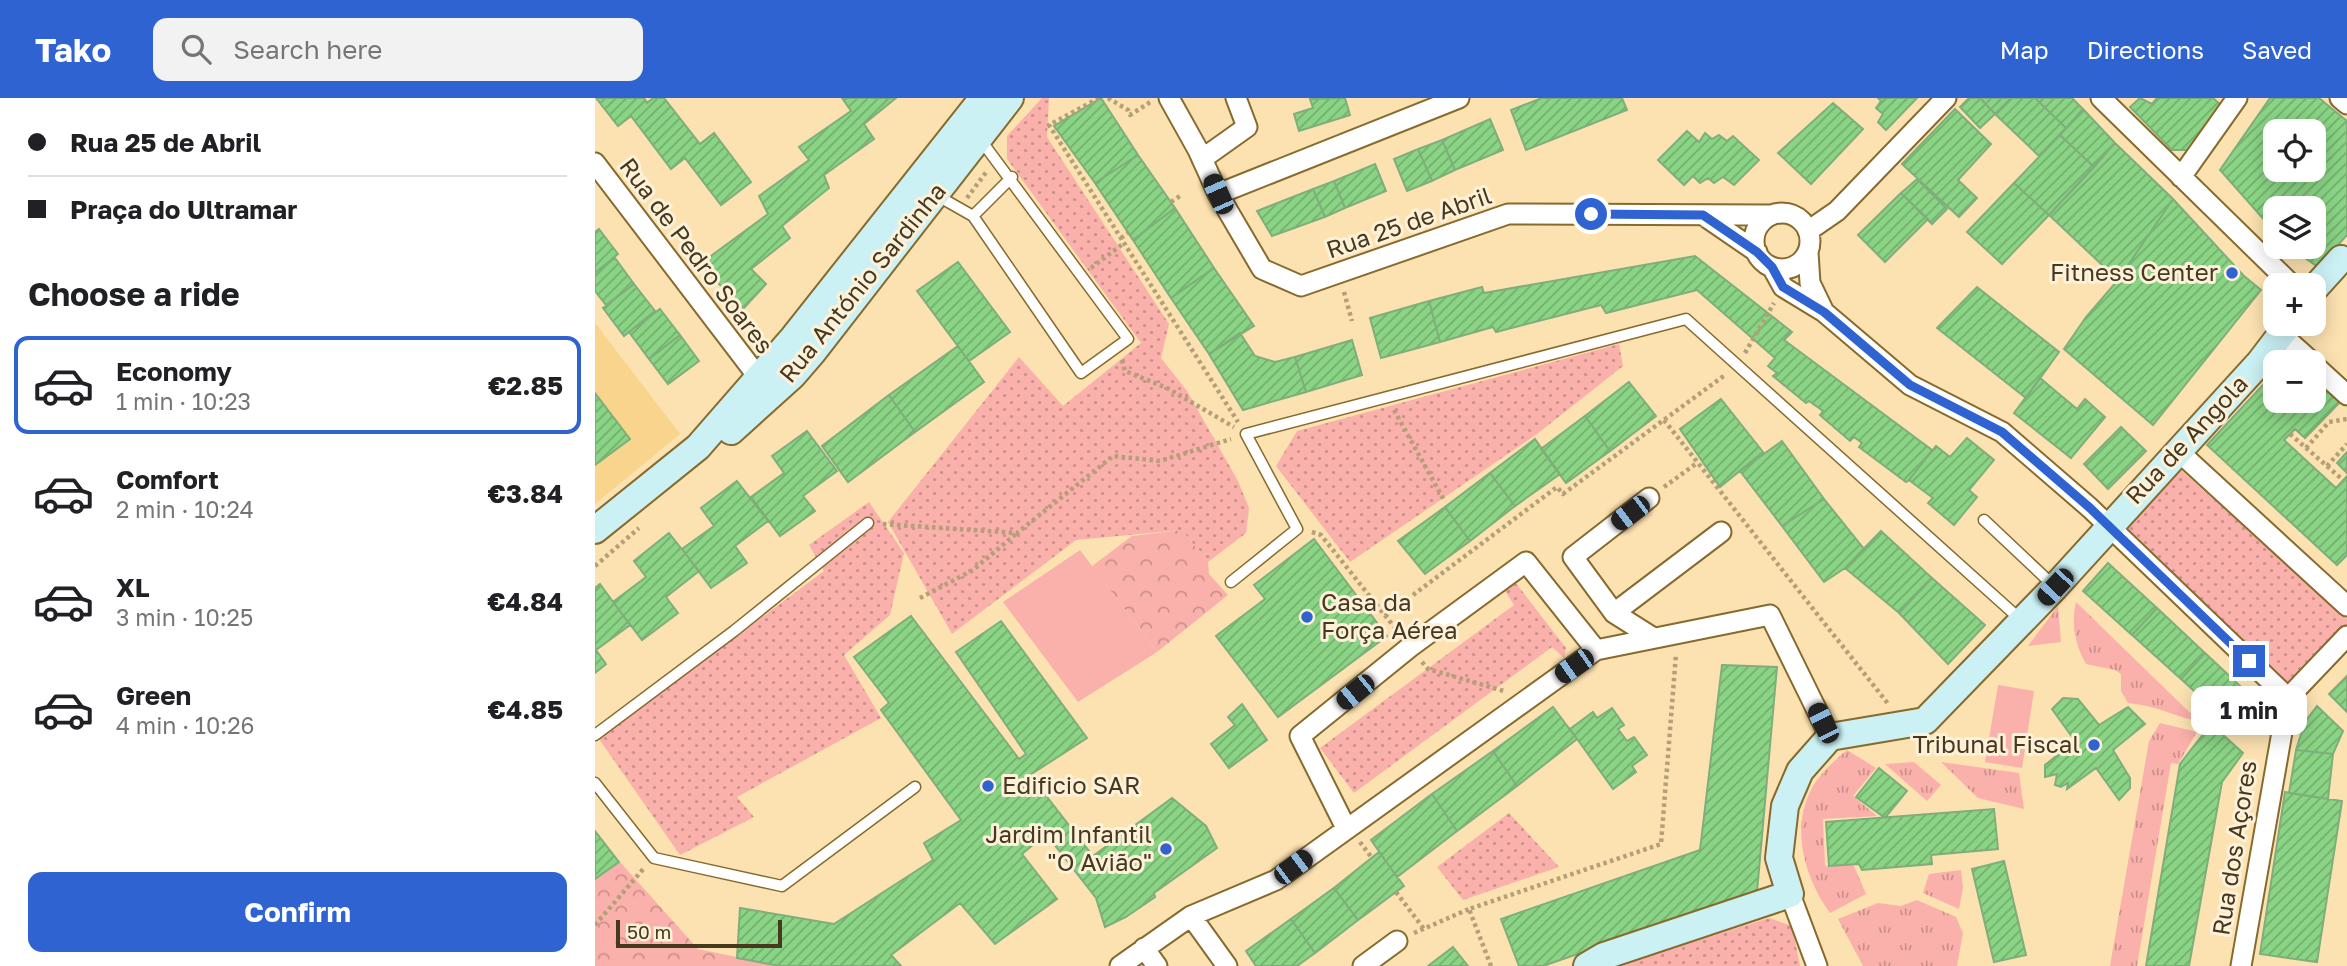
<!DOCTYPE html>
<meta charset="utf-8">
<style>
body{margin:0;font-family:"Golos Text",sans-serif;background:#f2f2f2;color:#202124;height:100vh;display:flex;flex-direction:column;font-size:26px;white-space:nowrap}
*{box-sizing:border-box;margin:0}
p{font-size:23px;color:#757577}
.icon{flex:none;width:38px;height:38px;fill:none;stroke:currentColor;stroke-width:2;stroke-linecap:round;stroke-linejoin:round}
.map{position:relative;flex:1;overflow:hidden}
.sheet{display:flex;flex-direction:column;background:#fff;width:595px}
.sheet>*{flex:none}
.guide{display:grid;align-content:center;height:154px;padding:0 28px;background:#fff}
.fabs{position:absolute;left:1668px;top:21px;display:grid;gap:14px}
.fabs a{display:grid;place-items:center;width:63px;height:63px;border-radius:14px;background:#fff;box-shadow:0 4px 18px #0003;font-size:35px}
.scale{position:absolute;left:21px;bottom:18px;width:166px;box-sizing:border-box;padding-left:7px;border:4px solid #463920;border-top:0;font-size:19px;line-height:24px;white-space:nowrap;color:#463920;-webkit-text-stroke:5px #fef1d9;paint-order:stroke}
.end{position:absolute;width:32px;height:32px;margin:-16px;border:9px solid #3063d2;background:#fff;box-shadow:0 0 0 4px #fff}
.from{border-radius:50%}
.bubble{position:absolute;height:49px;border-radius:14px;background:#fff;box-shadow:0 4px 18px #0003;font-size:23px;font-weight:700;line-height:49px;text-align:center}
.car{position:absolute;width:21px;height:42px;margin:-21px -10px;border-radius:9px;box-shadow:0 0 5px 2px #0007;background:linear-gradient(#222 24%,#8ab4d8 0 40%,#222 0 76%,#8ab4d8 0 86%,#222 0)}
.guide b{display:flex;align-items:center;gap:24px;height:66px;font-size:26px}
.guide b+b{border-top:2px solid #e0e0e0}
.guide i{width:18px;height:18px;background:#202124}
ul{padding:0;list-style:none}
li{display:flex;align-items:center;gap:21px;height:98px;margin:0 14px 10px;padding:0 14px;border:4px solid transparent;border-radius:14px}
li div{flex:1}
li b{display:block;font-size:26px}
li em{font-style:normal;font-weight:700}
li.selected{border-color:#3063d2}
li>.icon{width:63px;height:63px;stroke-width:1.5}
h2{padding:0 28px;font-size:32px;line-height:84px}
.button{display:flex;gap:14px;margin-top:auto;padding:14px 28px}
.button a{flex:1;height:80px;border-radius:14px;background:#3063d2;color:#fff;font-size:28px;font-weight:700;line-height:80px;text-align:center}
header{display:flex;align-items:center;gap:42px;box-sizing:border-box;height:98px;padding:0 35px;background:#3063d2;color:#fff}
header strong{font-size:33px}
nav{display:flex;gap:38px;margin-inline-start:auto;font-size:24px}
.search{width:490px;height:63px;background:#f2f2f2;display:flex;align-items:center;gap:18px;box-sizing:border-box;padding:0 24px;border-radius:14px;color:#757577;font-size:26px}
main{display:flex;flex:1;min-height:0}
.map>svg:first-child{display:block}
.built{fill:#f8d48d}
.grass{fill:url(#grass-tufts)}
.park{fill:url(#park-crowns)}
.garden{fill:url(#garden-dots)}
.pitch{fill:#fab0ab}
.building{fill:url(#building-hatch);stroke:#7fae7c;stroke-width:2;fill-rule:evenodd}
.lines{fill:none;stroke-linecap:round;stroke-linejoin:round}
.lane-casing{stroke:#876a2d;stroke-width:13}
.street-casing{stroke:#876a2d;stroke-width:23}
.secondary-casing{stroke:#876a2d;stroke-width:30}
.path{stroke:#b49f78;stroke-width:4.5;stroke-dasharray:3.5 3.5;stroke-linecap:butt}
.lane{stroke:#fff;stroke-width:10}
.street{stroke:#fff;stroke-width:19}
.secondary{stroke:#cbf1f4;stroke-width:26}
.route{stroke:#3063d2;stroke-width:9}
.poi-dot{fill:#3063d2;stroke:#fef1d9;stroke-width:2.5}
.labels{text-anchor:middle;stroke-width:6;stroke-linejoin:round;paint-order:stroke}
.street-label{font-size:24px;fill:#463920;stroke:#fef1d9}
.poi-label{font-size:24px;fill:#463920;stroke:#fef1d9;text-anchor:end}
</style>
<header>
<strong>Tako</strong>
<div class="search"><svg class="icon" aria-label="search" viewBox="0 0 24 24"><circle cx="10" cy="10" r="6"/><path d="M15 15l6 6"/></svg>Search here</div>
<nav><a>Map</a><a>Directions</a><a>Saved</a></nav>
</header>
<main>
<section class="sheet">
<div class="guide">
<b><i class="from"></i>Rua 25 de Abril</b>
<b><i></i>Praça do Ultramar</b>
</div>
<h2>Choose a ride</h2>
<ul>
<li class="selected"><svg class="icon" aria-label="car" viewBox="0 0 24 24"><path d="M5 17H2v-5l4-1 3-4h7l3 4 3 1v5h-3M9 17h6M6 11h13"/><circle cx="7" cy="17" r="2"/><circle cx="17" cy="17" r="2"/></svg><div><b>Economy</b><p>1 min · 10:23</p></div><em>€2.85</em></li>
<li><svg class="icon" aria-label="car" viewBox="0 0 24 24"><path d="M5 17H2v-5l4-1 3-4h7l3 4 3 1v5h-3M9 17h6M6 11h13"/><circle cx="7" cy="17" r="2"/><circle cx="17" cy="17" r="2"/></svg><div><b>Comfort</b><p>2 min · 10:24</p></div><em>€3.84</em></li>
<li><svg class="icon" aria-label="car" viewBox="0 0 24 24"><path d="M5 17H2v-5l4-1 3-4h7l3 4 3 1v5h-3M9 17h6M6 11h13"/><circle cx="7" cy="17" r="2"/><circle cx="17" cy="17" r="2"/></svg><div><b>XL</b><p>3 min · 10:25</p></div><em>€4.84</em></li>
<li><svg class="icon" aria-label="car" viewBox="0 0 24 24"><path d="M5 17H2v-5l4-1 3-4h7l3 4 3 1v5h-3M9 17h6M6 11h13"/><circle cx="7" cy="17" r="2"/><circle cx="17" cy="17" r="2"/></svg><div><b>Green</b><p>4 min · 10:26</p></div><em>€4.85</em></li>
</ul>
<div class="button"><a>Confirm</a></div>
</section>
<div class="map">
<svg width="1752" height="868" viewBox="0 0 1752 868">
<defs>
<pattern id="grass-tufts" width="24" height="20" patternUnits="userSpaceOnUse" patternTransform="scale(1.75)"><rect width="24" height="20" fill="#fab0ab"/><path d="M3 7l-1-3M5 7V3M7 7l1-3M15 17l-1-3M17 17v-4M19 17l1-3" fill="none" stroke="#cc908b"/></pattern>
<pattern id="park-crowns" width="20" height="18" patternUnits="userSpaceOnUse" patternTransform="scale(1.75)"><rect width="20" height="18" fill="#fab0ab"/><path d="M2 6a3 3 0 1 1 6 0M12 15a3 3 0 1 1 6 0" fill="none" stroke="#cc908b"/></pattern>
<pattern id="garden-dots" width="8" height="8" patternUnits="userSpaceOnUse" patternTransform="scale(1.75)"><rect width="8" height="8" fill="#fab0ab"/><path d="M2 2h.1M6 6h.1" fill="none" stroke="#cc908b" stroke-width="1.8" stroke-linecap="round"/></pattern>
<pattern id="building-hatch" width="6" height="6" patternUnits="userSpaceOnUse" patternTransform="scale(1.75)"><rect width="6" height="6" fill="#8ad585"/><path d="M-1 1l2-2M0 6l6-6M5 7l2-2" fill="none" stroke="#73ae6c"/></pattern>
</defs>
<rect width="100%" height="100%" fill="#fce2b1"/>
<path class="built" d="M0,225L85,336L0,406Z"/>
<path class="grass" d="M1481,504L1590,610L1605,624C1579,618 1559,607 1533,605L1526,593V576L1520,572L1491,566C1480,547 1476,525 1481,504Z
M1463,508L1466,544L1433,548Z
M1565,625L1602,634L1583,666L1576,665L1542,868H1515L1554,643Z
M1252,652L1281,670L1258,698L1282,718L1228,721L1230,768L1258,766L1271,796L1235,815C1211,782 1195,732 1216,692C1224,676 1239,663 1252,652Z
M1319,664L1346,687L1332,703L1290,666Z
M1346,664L1424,675L1429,711L1383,700Z
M1366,772L1368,790L1364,811L1328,795L1334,776Z
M1322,802L1361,819L1368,835L1362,868H1268L1243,821L1283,805L1306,808Z"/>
<path class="park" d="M587,432L613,464L614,476L633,497L562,554L497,468L537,438Z
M25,764L103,851L185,868H0V782Z"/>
<path class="garden" d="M447,0H454L452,39L574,226L566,260L592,293L643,383L654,410L651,435L613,464L587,432L481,442L357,536L293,424L424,259L468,308L546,245L412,61V38Z
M1024,246L1028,268L942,336L755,464L681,368L702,333Z
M1586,372L1752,521V529L1695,588L1530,434Z
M274,404L309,455L295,517L249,557L286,620L142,699L159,719L85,757L4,641L229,473L214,447Z
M920,484L971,550L969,560L957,549L759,695L725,650L919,507L908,490Z
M914,715L964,769L868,802L842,769Z
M1174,820L1197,828L1205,868H1022Z"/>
<path class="pitch" d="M485,452L562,554L483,604L408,504Z
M1403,587L1439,593L1427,670L1390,664Z"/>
<path class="building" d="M1,0H49L52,5L58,0H69L105,46L119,35L156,84L126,107L90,60L76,71L36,18L23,28Z
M247,0H301L269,26L279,41L229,77L234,90L187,128L195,140L156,171L171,186L148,211L105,166L173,116L164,98L214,62L204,49L256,13Z
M506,0L543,57L500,85L459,28Z
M750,0L755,17L704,33L699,16L718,10L715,1Z
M947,0H1027L1032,12L931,52L916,12Z
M1283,0H1322L1291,32L1283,24L1288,16L1281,10L1286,3Z
M1374,0H1385L1400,16L1385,30L1365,9Z
M1385,0H1416L1400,16Z
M1416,0H1440L1471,30L1444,58L1400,16Z
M1440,0H1477L1488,11L1471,30Z
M1545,0L1557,6L1562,0H1618L1627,8L1595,52H1577L1535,9Z
M1675,0H1724L1752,23V137L1723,169L1694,149H1718V110H1680V134L1625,72ZM1680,33H1718V72H1680Z
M1238,5L1268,31L1216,86L1183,55Z
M1360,11L1396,46L1363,82L1382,100L1364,119L1307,66Z
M1488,11L1520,45L1499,69L1465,37Z
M895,21L908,52L860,72L847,42Z
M1092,33L1104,44L1110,35L1117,41L1124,37L1132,43L1138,38L1164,62L1139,87L1128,79L1119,85L1113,80L1105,85L1098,78L1089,87L1063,62Z
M1465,37L1499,69L1454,117L1419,85Z
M847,42L860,72L837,83L823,51Z
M1520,45L1578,101L1523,182L1454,117Z
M823,51L837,83L812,93L799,61Z
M543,57L580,110L538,142L500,85Z
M780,66L791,93L750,110L739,83Z
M1322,81L1352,111L1337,126L1306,95Z
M739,83L750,110L730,119L718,91Z
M1419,85L1454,117L1407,166L1372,134Z
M718,91L730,119L677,138L662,113Z
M1306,95L1333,121L1290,164L1263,137Z
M1578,101L1649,178L1666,192L1558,327L1469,251L1491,219L1523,182Z
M580,110L619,170L576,200L538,142Z
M4,131L23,156L0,175V134Z
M1100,158L1197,234L1189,242L1337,352L1314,382L1311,384L1264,349L1267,345L1259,339L1255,343L1225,317L1228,313L1214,303L1211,305L1178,278L1182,275L1173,268L1180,260L1102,192L1011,215L1006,207L901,234L898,229L845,244L834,203L887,189L889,195Z
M20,160L39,186L11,207L0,193V175Z
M363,164L415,234L374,263L322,193Z
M619,170L659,228L614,256L576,200Z
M39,186L60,213L29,238L8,210Z
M1382,189L1464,254L1431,300L1342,230Z
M834,203L845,244L786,260L775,220Z
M65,211L85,237L54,261L34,234Z
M645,235L660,258L680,264L700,259L711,294L648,312L614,256Z
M85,237L104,263L73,286L54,261Z
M757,242L767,277L711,294L700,259Z
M363,248L389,284L320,334L294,297Z
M1680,274V303H1718V279L1745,304L1710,340L1700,331L1689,342L1741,390L1752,378V457L1742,467L1612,347Z
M1445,280L1482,311L1490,301L1510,319L1476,360L1419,315Z
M1034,284L1061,318L1015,353L990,318Z
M0,295L35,341L0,367Z
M294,297L320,334L253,384L227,348Z
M1126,301L1168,354L1125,389L1085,331Z
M990,318L1015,353L971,385L946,351Z
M1526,329L1551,353L1513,391L1489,366Z
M212,333L242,373L208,398L220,413L185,438L156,399L189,375L177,358Z
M1372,340L1399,362L1374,392L1382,399L1359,427L1333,405L1338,400L1314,382L1341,348L1355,359Z
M940,341L965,376L920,408L895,375Z
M1187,343L1229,401L1187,428L1145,373Z
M1752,354V375L1742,365Z
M895,375L920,408L875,443L850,409Z
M142,383L173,423L140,448L152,465L116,490L87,451L119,428L106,410Z
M1229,401L1269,451L1250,470L1229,484L1187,428Z
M850,409L875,443L830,476L803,443Z
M1286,433L1337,480L1304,515L1250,470Z
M74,435L104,473L71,499L83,515L47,542L18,504L51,479L39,463Z
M719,441L792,538L683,619L621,538L670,501L659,487Z
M1513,465L1562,510L1537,537L1488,493Z
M1337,480L1390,527L1353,566L1304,515Z
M5,486L35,527L1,552L11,566L0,575V490Z
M1562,510L1610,555L1586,581L1537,537Z
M316,518L424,661L431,656L361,554L406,523L492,640L435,677L498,758L577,700L611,728L622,750L559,795L560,799L531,819L510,829L501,800L451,736L427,756L462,801L400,846L365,805L296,857L306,868H185L142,860L145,810L239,826L338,762L329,745L366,722L286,612L294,605L259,559Z
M1610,555L1658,600L1634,625L1586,581Z
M1127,567L1182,569L1162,794L948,868H924L906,821L1105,752Z
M1752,578V614L1734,596Z
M1468,600L1483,601L1504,627L1533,609L1550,626L1518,652L1535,680V690L1524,702L1501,670L1472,691L1473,685L1466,689L1460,687L1462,676L1450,679V667L1480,643L1457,611Z
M647,606L672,642L634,670L616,646L640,627L633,619Z
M1722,608L1748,633L1738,656L1701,652L1710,624Z
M958,609L982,641L922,688L898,653Z
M1017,610L1029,627L1023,631L1032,643L1039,639L1052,657L1037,668L1041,674L1018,691L975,631L998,614L1002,620Z
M1616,626L1648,655L1627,684L1594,868H1551L1585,666Z
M1701,652L1738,656L1733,701L1694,695Z
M898,653L922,688L862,733L837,696Z
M1284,670L1312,693L1290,720L1261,699Z
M1690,694L1747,703L1722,864L1665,856Z
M837,696L862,733L802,779L776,742Z
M1399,711L1403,751L1336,757L1337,766L1267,772L1264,766L1234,768L1231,724Z
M0,733L24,764L0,781Z
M784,754L809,788L763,822L739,790Z
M1409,763L1431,857L1399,864L1377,771Z
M739,790L763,822L720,855L696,821Z
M696,821L720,855L702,868H661L651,853Z
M858,849L873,868H833Z"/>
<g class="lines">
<defs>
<path id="lane" d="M385,41L533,241L486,275L378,118L417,79
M341,97L378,118
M1389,422L1460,489
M636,484L702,431L651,336L1091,221L1426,522
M0,637L139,533L273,425
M0,685L59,760L187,788L320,689"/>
<path id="street" d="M574,0L603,52L623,96L667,171L706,188L913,116L1176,117
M1506,0L1697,187
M1745,0L1752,6
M607,61L652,29L641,0
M0,65L164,280L176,279
M1586,79L1642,0
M623,96L864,0
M1159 143a28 28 0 1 1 56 0a28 28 0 1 1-56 0Z
M1108,117L1162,154
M1213,133L1242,113L1351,0
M1213,154L1215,185L1229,214
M1177,169L1188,189L1229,214L1315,287L1407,334L1495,410L1693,600
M1687,237L1717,264
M1718,266L1752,297
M1582,352L1752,508
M1054,400L978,459L1019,515L1057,539
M1019,515L1126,434
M751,730L705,638L815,549L931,464L1001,552
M1195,796L1222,868
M596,818L632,868
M549,850L562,868
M525,868L596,818L681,782L1001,552L1175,517L1235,639
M768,868L802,843
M1646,868L1693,600L1752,538"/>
<path id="secondary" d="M1718,192L1746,161
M136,333L198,277L217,255L415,0
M0,432L103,349L198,240L388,0
M992,868L1009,858L1195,796L1184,760L1190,708L1205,673L1235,639L1330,623L1460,489L1665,264L1694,226"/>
</defs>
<use href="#lane" class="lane-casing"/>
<use href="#street" class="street-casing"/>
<use href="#secondary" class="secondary-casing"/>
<path class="path" d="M504,0L454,27L643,324
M513,0L533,12L535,17L557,3
M372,100L392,73
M576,104L585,98
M526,140L533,135
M496,170L529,145
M749,194L757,223
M1150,255L1179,205
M527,262L530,273L572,290L639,329
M799,312L850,404
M1069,322L1294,607
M1695,336L1748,382
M1711,350L1734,324L1752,321
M1732,368L1752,346
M1069,389L1102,365
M288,426L422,435L518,358L565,363L636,341
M717,434L726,437L804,535
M0,468L44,430
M325,500L378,472L422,435
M790,518L962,389L968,396L1130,277
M827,564L833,571L909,593
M765,744L777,760
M801,794L829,831
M0,827L50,769
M819,835L874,811
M896,868L874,811L1066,746L1081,556"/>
<use href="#lane" class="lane"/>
<use href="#street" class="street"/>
<use href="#secondary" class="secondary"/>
</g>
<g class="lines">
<path class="route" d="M996,116L1108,117L1162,154L1177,169L1188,189L1229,214L1315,287L1407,334L1495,410L1654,563"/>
</g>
<g class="poi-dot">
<circle cx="1637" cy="175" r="7"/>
<circle cx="712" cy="519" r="7"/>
<circle cx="1499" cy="647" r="7"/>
<circle cx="393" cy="688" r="7"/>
<circle cx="571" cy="751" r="7"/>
</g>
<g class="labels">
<g class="street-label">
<text transform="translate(814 125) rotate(-19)" y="8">Rua 25 de Abril</text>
<text transform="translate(101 158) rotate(53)" y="8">Rua de Pedro Soares</text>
<text transform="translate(268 185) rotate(-51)" y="8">Rua António Sardinha</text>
<text transform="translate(1592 342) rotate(-47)" y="8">Rua de Angola</text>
<text transform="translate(1640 750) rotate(-81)" y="8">Rua dos Açores</text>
</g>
<g class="poi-label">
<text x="1623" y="183">Fitness Center</text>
<text x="726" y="513" text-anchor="start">Casa da<tspan x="726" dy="28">Força Aérea</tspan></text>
<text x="1485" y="655">Tribunal Fiscal</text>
<text x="407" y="696" text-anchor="start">Edificio SAR</text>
<text x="557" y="745">Jardim Infantil<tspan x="557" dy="28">"O Avião"</tspan></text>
</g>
</g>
</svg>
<div class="fabs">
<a><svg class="icon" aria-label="locate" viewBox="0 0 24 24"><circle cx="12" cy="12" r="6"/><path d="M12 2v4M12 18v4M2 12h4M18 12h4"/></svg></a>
<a><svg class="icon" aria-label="layers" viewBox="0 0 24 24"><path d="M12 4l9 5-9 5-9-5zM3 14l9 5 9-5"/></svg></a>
<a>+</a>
<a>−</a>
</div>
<div class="scale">50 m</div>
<i class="end from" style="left:996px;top:116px"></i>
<i class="end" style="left:1654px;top:563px"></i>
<div class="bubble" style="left:1596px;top:588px;width:116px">1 min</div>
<i class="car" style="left:623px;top:96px;rotate:336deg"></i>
<i class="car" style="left:1035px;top:415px;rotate:233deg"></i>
<i class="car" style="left:1460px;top:489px;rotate:223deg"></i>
<i class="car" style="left:979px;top:568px;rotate:235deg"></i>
<i class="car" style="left:760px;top:594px;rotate:231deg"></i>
<i class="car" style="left:1228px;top:625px;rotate:334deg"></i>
<i class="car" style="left:698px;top:769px;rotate:53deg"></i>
</div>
</main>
